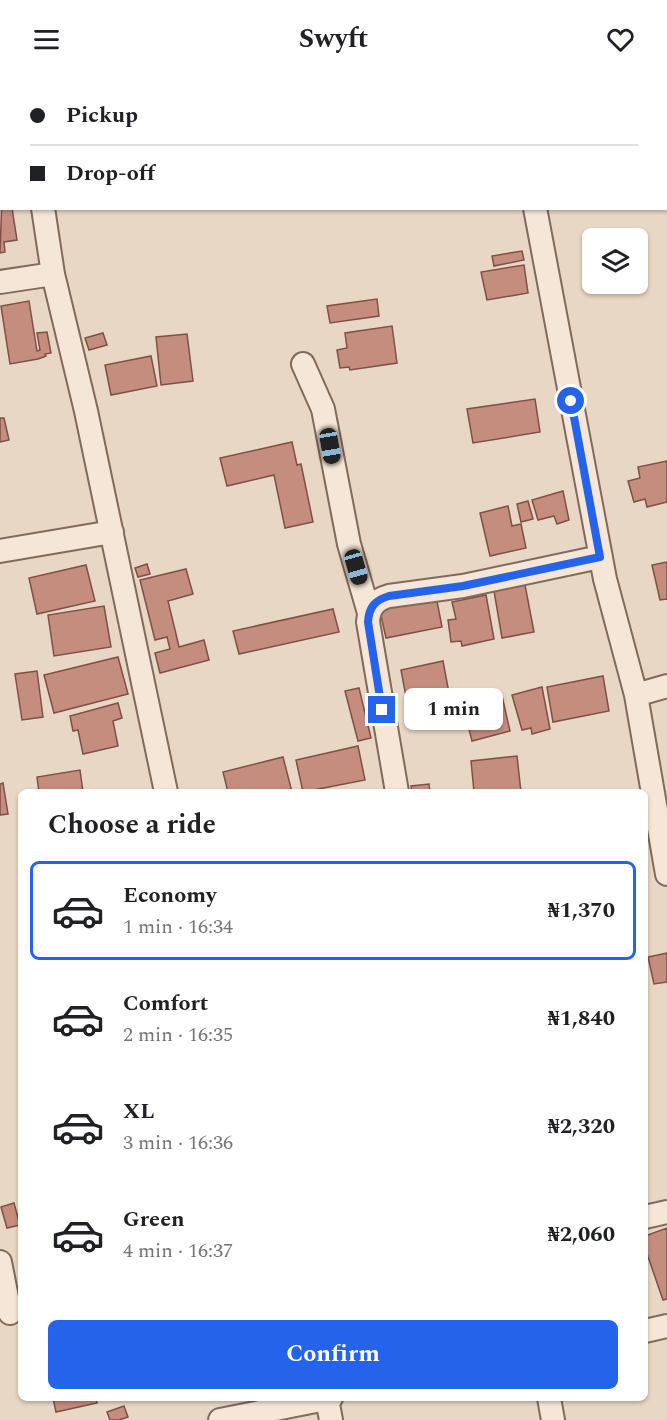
<!DOCTYPE html>
<meta charset="utf-8">
<style>
body{margin:0;font-family:Spectral,serif;background:#f6f6f6;color:#202124;height:100vh;display:flex;flex-direction:column;font-size:22px;white-space:nowrap}
*{box-sizing:border-box;margin:0}
p{font-size:20px;color:#757577}
.icon{flex:none;width:33px;height:33px;fill:none;stroke:currentColor;stroke-width:2;stroke-linecap:round;stroke-linejoin:round}
.map{position:relative;flex:1;overflow:hidden}
.drawer{position:absolute;left:18px;top:711px;width:630px;height:612px;display:flex;flex-direction:column;background:#fff;border-radius:9px;box-shadow:0 2px 4px #0004}
.drawer>*{flex:none}
.banner{position:absolute;left:0px;top:0px;width:668px;height:132px;box-shadow:0 2px 4px #0004;display:grid;align-content:center;height:132px;padding:0 30px;background:#fff}
.tools{position:absolute;left:582px;top:150px;display:grid;gap:12px}
.tools a{display:grid;place-items:center;width:66px;height:66px;border-radius:9px;background:#fff;box-shadow:0 2px 4px #0004;font-size:30px}
.end{position:absolute;width:27px;height:27px;margin:-14px;border:8px solid #2563eb;background:#fff;box-shadow:0 0 0 3px #fff}
.from{border-radius:50%}
.bubble{position:absolute;height:42px;border-radius:9px;background:#fff;box-shadow:0 2px 4px #0004;font-size:20px;font-weight:700;line-height:42px;text-align:center}
.car{position:absolute;width:18px;height:36px;margin:-18px -9px;border-radius:8px;box-shadow:0 0 4px 2px #0007;background:linear-gradient(#222 24%,#8ab4d8 0 40%,#222 0 76%,#8ab4d8 0 86%,#222 0)}
.banner b{display:flex;align-items:center;gap:21px;height:57px;font-size:22px}
.banner b+b{border-top:2px solid #e0e0e0}
.banner i{width:15px;height:15px;background:#202124}
ul{padding:0;list-style:none}
li{display:flex;align-items:center;gap:18px;height:99px;margin:0 12px 9px;padding:0 18px;border:3px solid transparent;border-radius:9px}
li div{flex:1}
li b{display:block;font-size:22px}
li em{font-style:normal;font-weight:700}
li.current{border-color:#2563eb}
li>.icon{width:54px;height:54px;stroke-width:1.5}
h2{padding:0 30px;font-size:27px;line-height:72px}
.primary-button{display:flex;gap:12px;margin-top:auto;padding:12px 30px}
.primary-button a{flex:1;height:69px;border-radius:9px;background:#2563eb;color:#fff;font-size:24px;font-weight:700;line-height:69px;text-align:center}
header{display:flex;justify-content:space-between;align-items:center;height:78px;padding:0 30px;background:#fff;font-size:27px;font-weight:700}
.map>svg:first-child{display:block}
.building{fill:#c48d7e;stroke:#7f5045;stroke-width:1.5}
.lines{fill:none;stroke-linecap:round;stroke-linejoin:round}
.minor-casing{stroke:#82695d;stroke-width:26}
.minor{stroke:#f5e6d7;stroke-width:22}
.route{stroke:#2563eb;stroke-width:8}
</style>
<header><svg class="icon" aria-label="menu" viewBox="0 0 24 24"><path d="M4 6h16M4 12h16M4 18h16"/></svg>Swyft<svg class="icon" aria-label="heart" viewBox="0 0 24 24"><path d="M12 20l-8-8c-3-5 5-10 8-4 3-6 11-1 8 4z"/></svg></header>
<div class="map">
<svg width="667" height="1342" viewBox="0 0 667 1342">
<rect width="100%" height="100%" fill="#e9d7c5"/>
<path class="building" d="M2,117V130H12L17,162L4,164L5,174L0,175Z
M522,173L524,182L494,188L492,178Z
M524,187L528,215L487,222L481,194Z
M377,221L379,238L330,245L327,228Z
M29,223L37,273L40,272L37,255L47,254L51,275L45,276L46,278L38,281L10,286L1,228Z
M392,248L397,285L350,292L349,289L340,290L337,272L347,270L345,255Z
M103,255L107,267L89,272L85,260Z
M187,256L193,303L161,307L156,259Z
M151,278L157,308L111,317L105,287Z
M535,321L540,354L473,365L467,331Z
M0,340H4L9,362L0,364Z
M292,364L297,387L301,386L313,444L285,450L274,397L227,408L220,380Z
M667,383V424L647,429L645,421L634,424L628,403L640,400L638,389Z
M563,413L569,442L557,446L554,438L538,442L532,422Z
M528,423L533,441L521,444L517,426Z
M508,428L512,448L521,446L526,470L490,478L480,435Z
M667,484V521L660,522L652,487Z
M147,486L150,496L138,499L135,490Z
M86,487L95,523L37,536L29,500Z
M186,491L193,516L168,523L176,556L179,569L204,562L209,582L160,595L155,575L170,571L167,559L155,562L140,502Z
M525,507L534,554L502,560L494,513Z
M486,517L494,561L462,568L461,563L451,564L448,542L456,541L452,524Z
M436,518L442,549L386,560L379,529Z
M104,528L111,569L54,578L48,537Z
M333,531L339,554L239,576L233,553Z
M118,579L128,616L54,635L44,597Z
M443,583L449,615L407,624L401,592Z
M37,593L43,639L22,642L15,596Z
M603,598L609,633L553,644L547,609Z
M542,609L550,651L532,656L531,650L522,652L512,617Z
M359,610L371,660L358,663L345,613Z
M502,618L510,653L472,663L463,627Z
M118,625L122,640L113,643L118,668L83,676L78,652L73,653L70,638Z
M358,668L365,702L303,714L296,682Z
M517,678L521,714H474L471,683Z
M283,679L292,714H228L223,694Z
M80,692L83,714H39L37,699Z
M3,705L8,736L0,737V706Z
M429,706L430,714H412L411,708Z
M667,875V904L654,906L648,879Z
M14,1125L20,1147L7,1150L1,1129Z
M667,1150V1221L663,1222L645,1170V1158Z
M53,1320H96L97,1325L56,1334Z
M124,1328L128,1339L119,1342H110L107,1334Z"/>
<g class="lines">
<defs>
<path id="minor" d="M5,0L6,2
M513,0V2
M43,130L53,196L86,333L166,714
M535,130L605,501L636,617L667,796
M0,204L53,196
M303,286L323,331L349,466L369,535
M0,473L112,454
M636,617L667,608
M397,714L368,544C369,529 375,522 389,518L463,508L600,479
M645,1139L667,1134
M0,1184L10,1235
M645,1253L667,1248
M549,1320L553,1342
M327,1321L331,1342
M220,1342L331,1320"/>
</defs>
<use href="#minor" class="minor-casing"/>
<use href="#minor" class="minor"/>
</g>
<g class="lines">
<path class="route" d="M382,632L368,544C369,529 375,522 389,518L463,508L600,479L571,323"/>
</g>
</svg>
<div class="tools">
<a><svg class="icon" aria-label="layers" viewBox="0 0 24 24"><path d="M12 4l9 5-9 5-9-5zM3 14l9 5 9-5"/></svg></a>
</div>
<i class="end from" style="left:571px;top:323px"></i>
<i class="end" style="left:382px;top:632px"></i>
<div class="bubble" style="left:404px;top:610px;width:99px">1 min</div>
<i class="car" style="left:330px;top:368px;rotate:170deg"></i>
<i class="car" style="left:356px;top:489px;rotate:164deg"></i>
<div class="banner">
<b><i class="from"></i>Pickup</b>
<b><i></i>Drop-off</b>
</div>
<section class="drawer">
<h2>Choose a ride</h2>
<ul>
<li class="current"><svg class="icon" aria-label="car" viewBox="0 0 24 24"><path d="M5 17H2v-5l4-1 3-4h7l3 4 3 1v5h-3M9 17h6M6 11h13"/><circle cx="7" cy="17" r="2"/><circle cx="17" cy="17" r="2"/></svg><div><b>Economy</b><p>1 min · 16:34</p></div><em>₦1,370</em></li>
<li><svg class="icon" aria-label="car" viewBox="0 0 24 24"><path d="M5 17H2v-5l4-1 3-4h7l3 4 3 1v5h-3M9 17h6M6 11h13"/><circle cx="7" cy="17" r="2"/><circle cx="17" cy="17" r="2"/></svg><div><b>Comfort</b><p>2 min · 16:35</p></div><em>₦1,840</em></li>
<li><svg class="icon" aria-label="car" viewBox="0 0 24 24"><path d="M5 17H2v-5l4-1 3-4h7l3 4 3 1v5h-3M9 17h6M6 11h13"/><circle cx="7" cy="17" r="2"/><circle cx="17" cy="17" r="2"/></svg><div><b>XL</b><p>3 min · 16:36</p></div><em>₦2,320</em></li>
<li><svg class="icon" aria-label="car" viewBox="0 0 24 24"><path d="M5 17H2v-5l4-1 3-4h7l3 4 3 1v5h-3M9 17h6M6 11h13"/><circle cx="7" cy="17" r="2"/><circle cx="17" cy="17" r="2"/></svg><div><b>Green</b><p>4 min · 16:37</p></div><em>₦2,060</em></li>
</ul>
<div class="primary-button"><a>Confirm</a></div>
</section>
</div>
